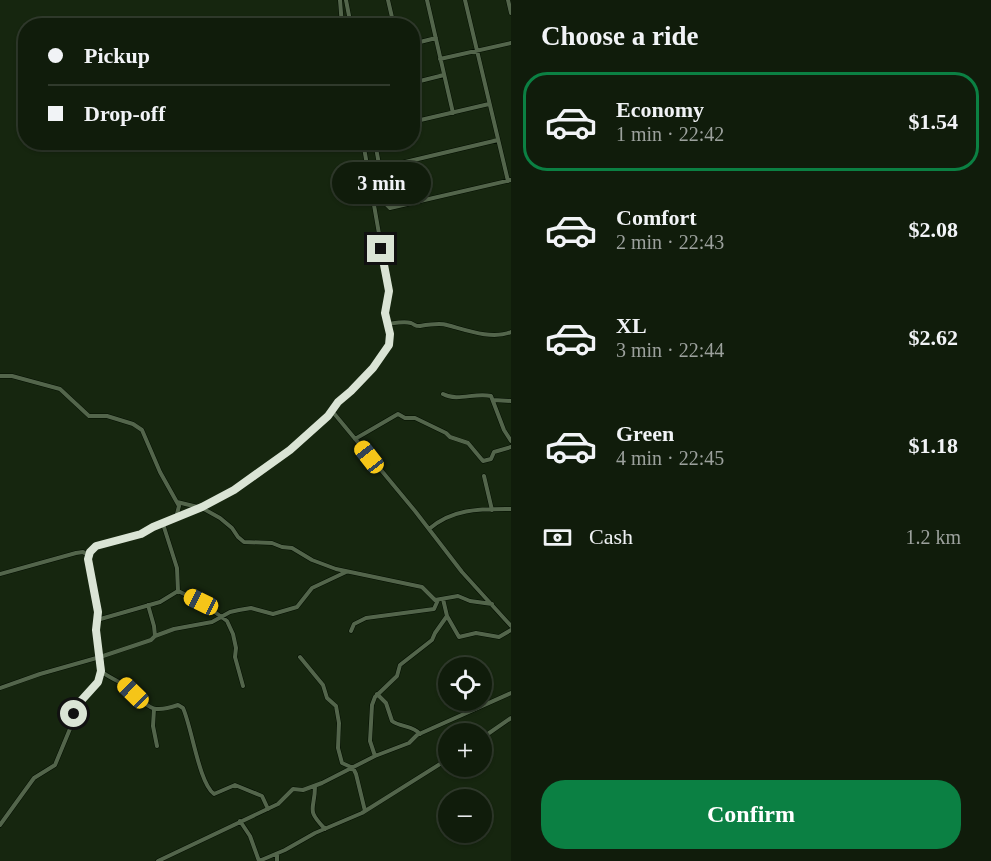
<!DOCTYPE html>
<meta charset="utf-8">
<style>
body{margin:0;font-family:Georgia,serif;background:#1e2919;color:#f1f3f6;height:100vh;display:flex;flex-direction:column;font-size:22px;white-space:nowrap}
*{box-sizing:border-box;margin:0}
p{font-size:20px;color:#9ca19d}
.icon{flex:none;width:33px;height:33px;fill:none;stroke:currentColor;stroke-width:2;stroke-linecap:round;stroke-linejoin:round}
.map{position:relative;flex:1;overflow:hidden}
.details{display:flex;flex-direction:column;background:#101c0b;width:480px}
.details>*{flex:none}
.top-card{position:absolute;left:18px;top:18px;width:402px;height:132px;border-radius:24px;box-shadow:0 2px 4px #0004,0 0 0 2px #303a2c;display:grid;align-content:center;height:132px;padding:0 30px;background:#101c0b}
.controls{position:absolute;left:438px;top:657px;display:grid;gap:12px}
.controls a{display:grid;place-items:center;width:54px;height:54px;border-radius:50%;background:#101c0b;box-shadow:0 2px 4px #0004,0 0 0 2px #303a2c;font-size:30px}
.end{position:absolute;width:27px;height:27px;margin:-14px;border:8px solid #dae4d5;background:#111;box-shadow:0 0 0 3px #111}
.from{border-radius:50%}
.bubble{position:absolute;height:42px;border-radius:21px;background:#101c0b;box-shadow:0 2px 4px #0004,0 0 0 2px #303a2c;font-size:20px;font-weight:800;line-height:42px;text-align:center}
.car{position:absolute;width:18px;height:36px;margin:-18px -9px;border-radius:8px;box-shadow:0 0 4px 2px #0007;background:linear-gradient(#f5c518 24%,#345 0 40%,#f5c518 0 76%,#345 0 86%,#f5c518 0)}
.top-card b{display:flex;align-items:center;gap:21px;height:57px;font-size:22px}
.top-card b+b{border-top:2px solid #303a2c}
.top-card i{width:15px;height:15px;background:#f1f3f6}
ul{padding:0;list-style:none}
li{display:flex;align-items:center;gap:18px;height:99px;margin:0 12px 9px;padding:0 18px;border:3px solid transparent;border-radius:24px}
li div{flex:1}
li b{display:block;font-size:22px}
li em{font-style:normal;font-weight:800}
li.selected{border-color:#0b8043}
li>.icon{width:54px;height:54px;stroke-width:1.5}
h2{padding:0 30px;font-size:27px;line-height:72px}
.pay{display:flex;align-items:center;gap:15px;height:66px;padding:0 30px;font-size:22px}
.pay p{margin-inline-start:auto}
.cta{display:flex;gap:12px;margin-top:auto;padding:12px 30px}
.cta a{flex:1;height:69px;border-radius:24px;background:#0b8043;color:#fff;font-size:24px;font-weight:800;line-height:69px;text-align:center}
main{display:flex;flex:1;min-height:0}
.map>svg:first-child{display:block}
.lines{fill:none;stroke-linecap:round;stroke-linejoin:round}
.street-casing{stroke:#030e00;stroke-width:5}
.street{stroke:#53654b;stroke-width:4}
.route{stroke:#dae4d5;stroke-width:8}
</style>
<main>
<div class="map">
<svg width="511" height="861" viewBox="0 0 511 861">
<rect width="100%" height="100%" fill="#16260f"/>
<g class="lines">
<defs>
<path id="street" d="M340,0L342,26
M346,0L351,26
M388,0L394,26
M427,0L453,113
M465,0L508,181
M508,0L511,13
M412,44L436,38
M440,59L511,43
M412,83L444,75
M412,122L489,104
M375,142L386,204L390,208L511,180
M380,168L498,140
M387,324C395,323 404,321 411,323C416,325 414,326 420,326C426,325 441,323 447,325C466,330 492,340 511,332
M0,376H12L60,389L89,416H107L133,424L142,430L160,472L179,506L176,518
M443,394C458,402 475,392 491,396L504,430L511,441
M493,400L511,401
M332,411L415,511L462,572L511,626
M355,439L398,414L405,418H415L446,433L450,437L468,443L483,461L491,459L494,452L511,447
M484,476L492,510
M177,502L202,508L220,518L232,528L238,537L244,542L272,543L282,547L292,548L312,560L336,569L422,587L435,600L458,596L470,601L492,604
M429,529C453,508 481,509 511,509
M0,574L76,553L83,552L88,555
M178,591L201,602L227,621L233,634L236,648L235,657L243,686
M447,616L459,637L476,633L499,637L511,630
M97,620L160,602L178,591L177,568L163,524
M351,631L354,624L366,618L434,609L438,600
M155,636L174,629L212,622L230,612L239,610L251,608L273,614L297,607L312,588L346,572
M300,657L323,685L327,698L336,706L339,723L338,748L342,763L353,768L356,774L365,811
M101,671C109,678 118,680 125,686C148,703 146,716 178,705L183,708C192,728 199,783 214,794L235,785L262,796L268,809
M0,688L40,674L100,657L151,640L155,636L154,626L148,605
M377,694L386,703L392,721C400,727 414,726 420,734
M154,709L153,726L157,746
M482,738L511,718
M375,756L370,741L372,705L375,697L397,676L400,665L432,640L435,633L447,616L443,599
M315,786C315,811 305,808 325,829
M240,821L250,836L259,861
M0,825L34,778L55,765L72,724L75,709L99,679L102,665L96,634L98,612L88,559L90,552L96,546L141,534L153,527L176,519L202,508L247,481L290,450L323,421L337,402L367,374L388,347L390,334L385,313L389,291L363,142
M277,854V861
M158,861L278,804L293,789L303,790L322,783L375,756L409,743L417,735L511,693
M259,861L285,850L315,833L362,813L448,759"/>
</defs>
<use href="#street" class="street-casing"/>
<use href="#street" class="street"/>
</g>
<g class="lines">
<path class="route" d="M74,714L79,703L98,682L101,671L96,630L98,612L88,559L90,552L96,546L141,534L153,527L202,507L234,490L290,450L328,416L338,402L351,391L373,368L389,345L390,334L385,313L389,291L381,249"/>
</g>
</svg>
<div class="controls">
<a><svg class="icon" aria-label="locate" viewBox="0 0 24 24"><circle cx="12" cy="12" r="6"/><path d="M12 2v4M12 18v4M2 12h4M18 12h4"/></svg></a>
<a>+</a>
<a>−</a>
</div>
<i class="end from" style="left:74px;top:714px"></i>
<i class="end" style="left:381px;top:249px"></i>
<div class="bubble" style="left:332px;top:162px;width:99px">3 min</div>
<i class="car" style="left:369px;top:457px;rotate:322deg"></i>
<i class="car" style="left:201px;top:602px;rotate:296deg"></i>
<i class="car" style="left:133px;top:693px;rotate:314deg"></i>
<div class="top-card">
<b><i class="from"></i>Pickup</b>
<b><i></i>Drop-off</b>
</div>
</div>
<section class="details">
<h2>Choose a ride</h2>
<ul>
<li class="selected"><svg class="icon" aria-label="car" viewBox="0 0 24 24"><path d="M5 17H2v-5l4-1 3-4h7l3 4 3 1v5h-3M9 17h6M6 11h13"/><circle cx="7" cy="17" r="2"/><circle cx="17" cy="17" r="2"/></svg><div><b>Economy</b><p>1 min · 22:42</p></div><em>$1.54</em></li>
<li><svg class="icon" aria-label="car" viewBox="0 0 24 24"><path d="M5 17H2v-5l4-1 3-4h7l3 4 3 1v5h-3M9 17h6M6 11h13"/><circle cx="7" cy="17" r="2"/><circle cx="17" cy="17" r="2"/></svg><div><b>Comfort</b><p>2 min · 22:43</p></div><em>$2.08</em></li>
<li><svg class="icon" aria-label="car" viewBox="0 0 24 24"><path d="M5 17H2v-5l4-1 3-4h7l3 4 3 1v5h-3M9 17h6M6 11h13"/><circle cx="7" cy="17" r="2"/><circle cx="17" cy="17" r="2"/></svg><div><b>XL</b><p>3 min · 22:44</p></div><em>$2.62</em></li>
<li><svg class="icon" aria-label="car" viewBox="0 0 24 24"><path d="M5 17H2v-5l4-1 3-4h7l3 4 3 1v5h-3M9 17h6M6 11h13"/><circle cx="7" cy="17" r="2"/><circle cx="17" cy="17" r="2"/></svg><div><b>Green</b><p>4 min · 22:45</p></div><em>$1.18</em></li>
</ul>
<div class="pay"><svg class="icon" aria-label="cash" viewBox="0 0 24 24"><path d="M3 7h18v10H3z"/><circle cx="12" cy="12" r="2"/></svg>Cash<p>1.2 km</p></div>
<div class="cta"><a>Confirm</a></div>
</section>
</main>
